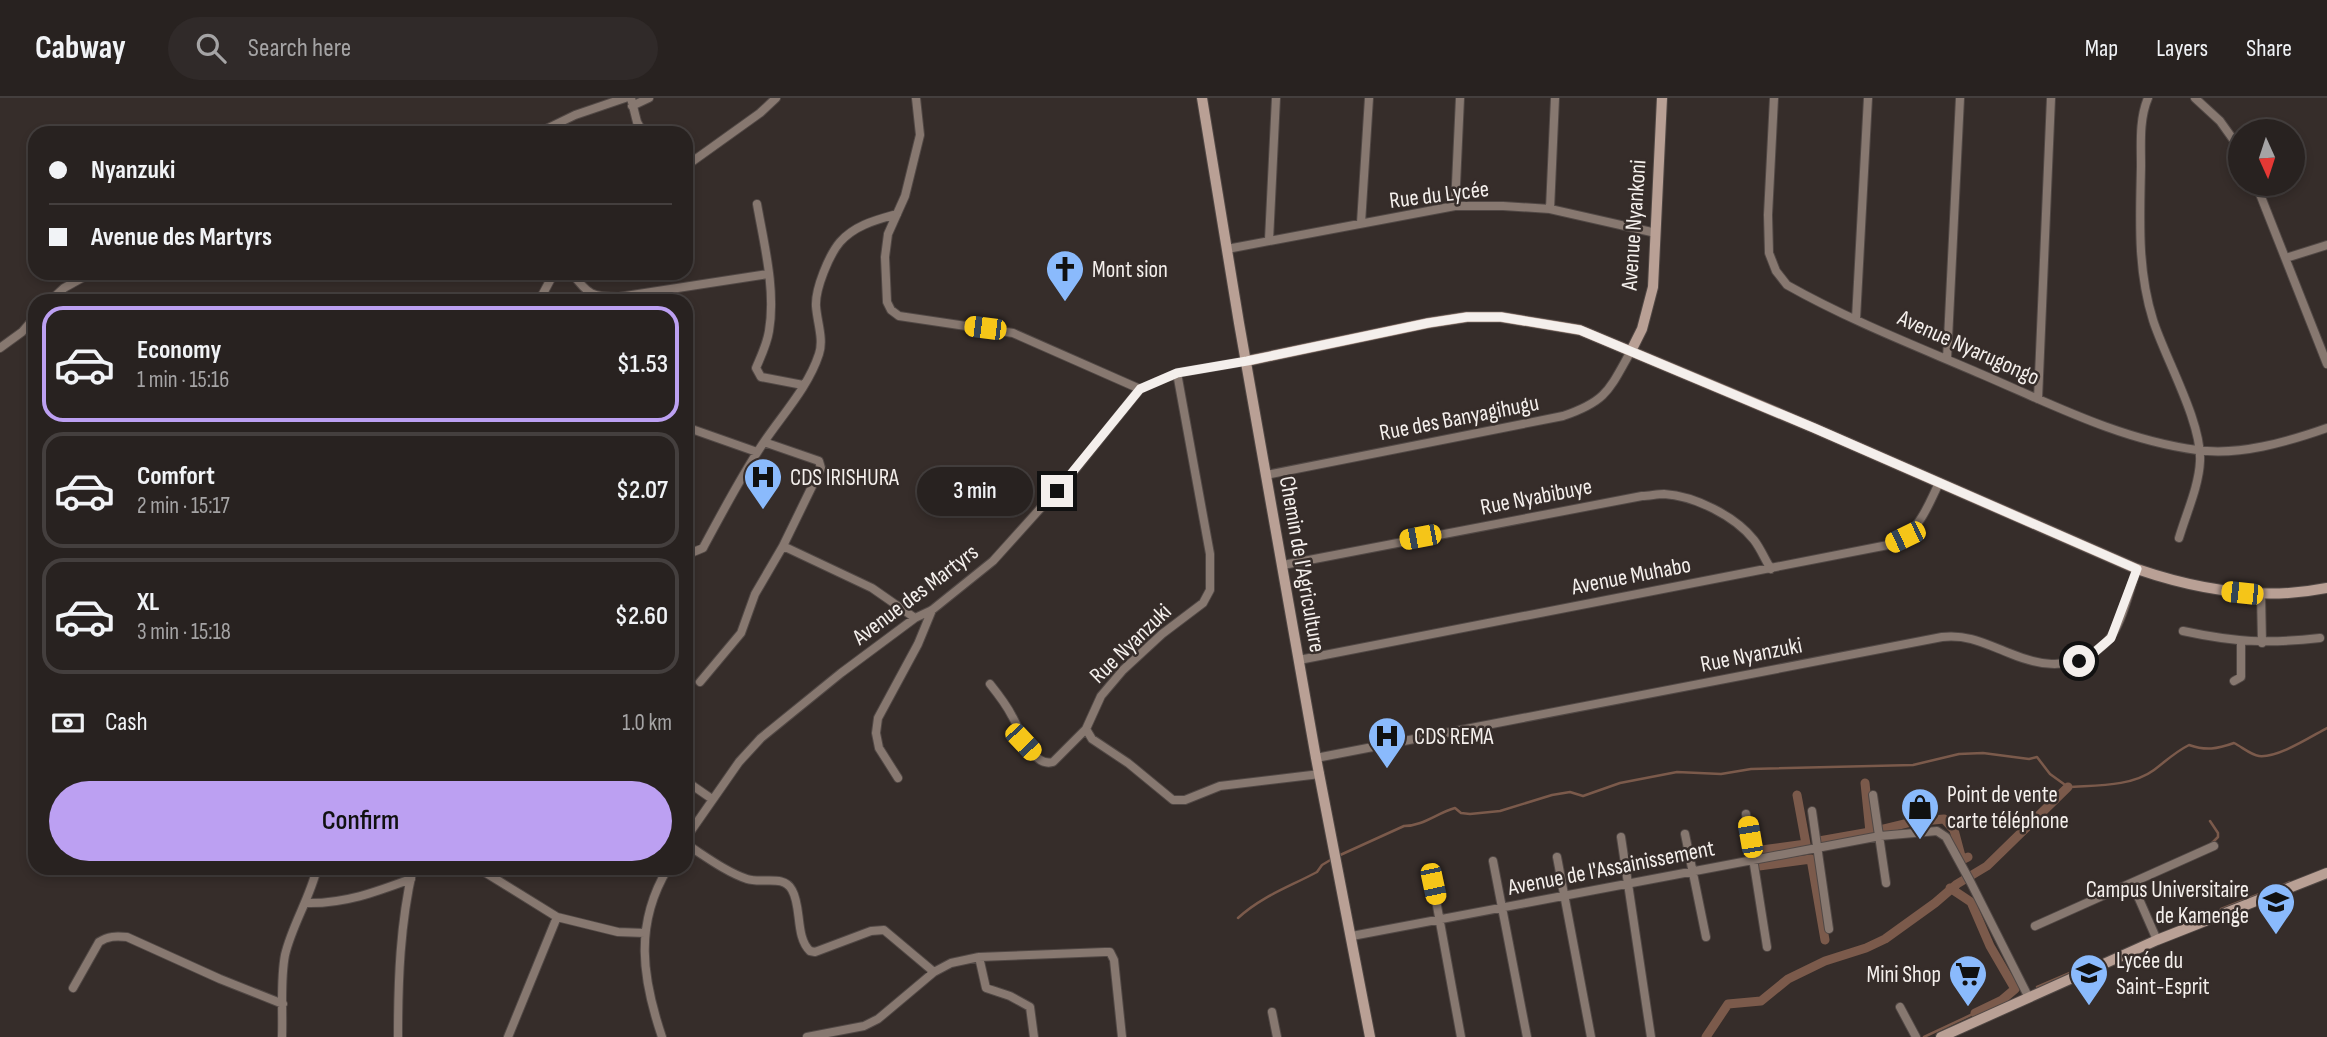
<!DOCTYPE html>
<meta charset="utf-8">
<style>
body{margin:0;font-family:"Sofia Sans Condensed",sans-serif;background:#302a29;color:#f1f3f6;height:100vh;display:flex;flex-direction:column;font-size:26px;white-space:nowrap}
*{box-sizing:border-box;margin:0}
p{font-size:23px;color:#a5a4a5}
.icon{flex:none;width:38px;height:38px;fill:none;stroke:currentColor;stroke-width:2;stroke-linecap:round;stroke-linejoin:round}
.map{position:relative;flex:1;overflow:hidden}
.drawer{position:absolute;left:28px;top:196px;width:665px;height:581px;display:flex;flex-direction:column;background:#282220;border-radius:21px;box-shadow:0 4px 10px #0003,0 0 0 2px #443f3e}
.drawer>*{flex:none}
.hud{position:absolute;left:28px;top:28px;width:665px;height:154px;border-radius:21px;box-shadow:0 4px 10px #0003,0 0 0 2px #443f3e;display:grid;align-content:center;height:154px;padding:0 21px;background:#282220}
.needle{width:46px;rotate:177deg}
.fabs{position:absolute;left:2228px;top:21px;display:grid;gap:14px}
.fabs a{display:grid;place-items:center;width:77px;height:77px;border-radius:50%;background:#282220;box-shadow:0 4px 10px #0003,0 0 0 2px #443f3e;font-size:35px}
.end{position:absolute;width:32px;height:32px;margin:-16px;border:9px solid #f4efec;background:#111;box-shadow:0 0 0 4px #111}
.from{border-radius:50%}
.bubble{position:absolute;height:49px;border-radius:24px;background:#282220;box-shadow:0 4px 10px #0003,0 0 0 2px #443f3e;font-size:23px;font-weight:600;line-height:49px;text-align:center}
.car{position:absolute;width:21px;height:42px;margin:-21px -10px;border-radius:9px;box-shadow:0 0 5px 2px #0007;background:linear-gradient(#f5c518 24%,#345 0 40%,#f5c518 0 76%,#345 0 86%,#f5c518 0)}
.hud b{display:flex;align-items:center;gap:24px;height:66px;font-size:26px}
.hud b+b{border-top:2px solid #443f3e}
.hud i{width:18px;height:18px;background:#f1f3f6}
ul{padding:12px 0 0;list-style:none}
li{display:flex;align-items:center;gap:21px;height:116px;margin:0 14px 10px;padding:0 7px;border:4px solid #443f3e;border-radius:21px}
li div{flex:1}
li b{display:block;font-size:26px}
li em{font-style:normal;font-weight:600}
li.current{border-color:#bca0f2}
li>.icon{width:63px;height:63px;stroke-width:1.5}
.pay{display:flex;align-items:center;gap:18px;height:77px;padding:0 21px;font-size:26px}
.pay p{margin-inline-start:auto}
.button{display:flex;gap:14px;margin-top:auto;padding:14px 21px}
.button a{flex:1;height:80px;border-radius:42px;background:#bca0f2;color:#111;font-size:28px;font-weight:600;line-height:80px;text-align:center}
header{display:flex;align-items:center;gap:42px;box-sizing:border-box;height:98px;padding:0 35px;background:#282220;border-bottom:2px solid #443f3e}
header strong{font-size:33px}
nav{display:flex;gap:38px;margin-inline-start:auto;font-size:24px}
.search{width:490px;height:63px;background:#302a29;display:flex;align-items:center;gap:18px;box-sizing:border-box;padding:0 24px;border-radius:38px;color:#a5a4a5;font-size:26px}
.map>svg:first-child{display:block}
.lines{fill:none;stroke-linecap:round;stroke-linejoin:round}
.stream{stroke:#7b5a4b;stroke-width:2.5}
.canal{stroke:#7b5a4b;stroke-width:9}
.street-casing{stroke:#514845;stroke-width:10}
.secondary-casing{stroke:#514845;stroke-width:12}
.street{stroke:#877870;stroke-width:8}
.secondary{stroke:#b9a095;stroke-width:10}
.route{stroke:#f4efec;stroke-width:9}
.labels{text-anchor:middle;stroke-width:5;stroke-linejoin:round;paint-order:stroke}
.street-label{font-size:23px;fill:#f4efec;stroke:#362d2a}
.poi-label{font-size:23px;fill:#f4efec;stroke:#362d2a;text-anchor:start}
</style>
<header>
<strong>Cabway</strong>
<div class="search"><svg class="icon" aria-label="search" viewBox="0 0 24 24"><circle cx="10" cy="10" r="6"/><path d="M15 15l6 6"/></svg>Search here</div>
<nav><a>Map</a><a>Layers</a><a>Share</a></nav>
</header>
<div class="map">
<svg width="2327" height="939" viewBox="0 0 2327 939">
<rect width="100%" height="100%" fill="#362d2a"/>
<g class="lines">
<path class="stream" d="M2210,723L2218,735V739L2211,746
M1338,758L1404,728C1423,728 1437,715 1455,710L1461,715L1470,716L1500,713L1552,697L1570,694L1583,698L1620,685L1677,674L1721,676L1751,671L1913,667L1959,656L1983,655L2029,661L2037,659L2050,676L2068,689C2095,687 2131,689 2154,672C2166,663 2175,654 2189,647C2206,653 2217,651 2234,645C2242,649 2251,657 2259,658C2278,660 2310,639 2327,630
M2221,811L2290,784
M1238,820C1262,798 1289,789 1317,774L1322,767L1332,761
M2037,889L2086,868
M1924,939L1975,915"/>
<path class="canal" d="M1883,731L1912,724L1944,721L1954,732L1962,762L1968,759
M1819,743L1870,734L1865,685
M1754,753L1806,746L1797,697
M1759,768L1811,761L1825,842
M1950,790L1971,804L1990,848L2015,891L2002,902L1975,915
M1706,939L1728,906L1761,903L1788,881L1825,863L1866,850L1885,841L1935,805L1957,786L1987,768L2068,689"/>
<defs>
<path id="street" d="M631,0L637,24L643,35
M916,0L920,37L905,98L888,136L885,159L887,204L891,212L899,218L1013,235L1140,291
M1774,0L1768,117L1769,155L1776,173L1787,187C1849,222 1916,248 1981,276C2051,306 2121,342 2197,352C2239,358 2287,344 2327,330
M2148,0C2139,21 2141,46 2141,68C2140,121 2137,171 2153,222C2165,260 2202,324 2200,363C2199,388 2186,416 2179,440
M2195,0L2220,23L2240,51
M632,8L649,0
M538,35L575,17L625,0
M686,68L760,15L776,0
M2256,86L2327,266
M757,106C764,146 776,192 769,233C767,246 761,258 756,270L761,279L803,287
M1455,108L1460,0
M1550,111L1555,0
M1361,125L1369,0
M1269,142L1276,0
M1227,151L1455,108H1503L1550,111L1656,135
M2286,160L2327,147
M572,175C588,197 592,199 619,199L768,176
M50,203L64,190L91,175
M539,203L554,175
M1856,221L1868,0
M0,250L22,234L35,219
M1947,261L1960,0
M2038,301L2051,0
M686,329L757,354
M1266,377L1563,318C1607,303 1609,292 1631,253
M783,448L872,490L915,520
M686,453L691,455L703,450C722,415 740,380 762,347C781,318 808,290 819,256C824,241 817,224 816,208C815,191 829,157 840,144C855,127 876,122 897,116
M1283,467L1642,398C1649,398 1657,396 1664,396C1695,398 1735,418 1754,442C1761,451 1765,462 1771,471
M2261,496L2262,545
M2183,533C2234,544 2268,546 2320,540
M1299,562L1888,447C1921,431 1924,416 1939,385
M2234,583L2241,579V544
M700,584L741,535L755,496L783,448L821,370L819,363L764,344
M990,586C998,596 1006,606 1012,618C1020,631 1032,670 1053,664L1086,631L1101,598L1123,572L1162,536L1203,505L1210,492V456L1177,275
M1086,631L1092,641L1128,665L1173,702H1185L1220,688L1320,676
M1316,660L1942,539C1968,536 1986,546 2009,555C2038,567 2065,572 2092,555C2099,551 2108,544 2112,537C2124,518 2129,493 2137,471
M898,680L879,650L876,635L878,620L918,546L932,512
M686,683L712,701
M1873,697L1886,785
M1812,713L1829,831
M1746,716L1767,849
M1685,736L1706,839
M1621,739L1651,939
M686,740L739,664L761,640L841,575L915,520L932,512L993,463L1074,373L1140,291L1177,275L1247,263
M686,746C705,758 726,774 747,781C762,786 784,776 792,792C802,809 795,839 810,853L815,854L871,833L884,832L934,874
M1557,759L1591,939
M1493,763L1527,939
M478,770L557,819L618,834L645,835
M2132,785L2157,842
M1433,786L1461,939
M306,805C344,806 376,794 411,781
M2035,828L2214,748
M1352,838L1880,738L1937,733L1946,739L1970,783L2029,900
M979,859L986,890L1010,898L1030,909L1034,939
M73,890L99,844C108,838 116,838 127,839L220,881L283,906
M1900,909L1916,939
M1272,914L1277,939
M282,939C283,913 280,883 285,857C292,827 310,800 317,770
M398,939C398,882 400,826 413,770
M508,939L557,819
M662,939C642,880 634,826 668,770
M807,939L864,928L878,921L934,874L951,865L979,859L1105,854H1110L1114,862L1122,939"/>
<path id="secondary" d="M1202,0L1239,225L1316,660L1370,939
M1631,253L1642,231L1653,189L1662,0
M1247,263L1428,225L1467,219H1501L1580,232L1814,330L2137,471C2198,492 2263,503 2327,490
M1941,939L2157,842L2327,775"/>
</defs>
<use href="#street" class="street-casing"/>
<use href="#secondary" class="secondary-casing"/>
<use href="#street" class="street"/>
<use href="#secondary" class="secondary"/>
</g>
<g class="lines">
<path class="route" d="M1057,393L1140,291L1177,275L1247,263L1428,225L1467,219H1501L1580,232L1814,330L2137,471L2111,540L2096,553L2079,563"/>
</g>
<defs>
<symbol id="church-pin" viewBox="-11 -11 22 30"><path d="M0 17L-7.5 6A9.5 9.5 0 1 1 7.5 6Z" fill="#8abafc" stroke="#362d2a"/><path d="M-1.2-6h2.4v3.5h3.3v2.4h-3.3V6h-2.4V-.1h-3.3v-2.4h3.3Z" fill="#111"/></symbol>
<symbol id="hospital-pin" viewBox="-11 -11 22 30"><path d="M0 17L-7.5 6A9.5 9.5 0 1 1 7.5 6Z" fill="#8abafc" stroke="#362d2a"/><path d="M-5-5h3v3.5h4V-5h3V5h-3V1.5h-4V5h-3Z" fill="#111"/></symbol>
<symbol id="shop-pin" viewBox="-11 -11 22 30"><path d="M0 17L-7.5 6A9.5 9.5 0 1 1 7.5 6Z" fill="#8abafc" stroke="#362d2a"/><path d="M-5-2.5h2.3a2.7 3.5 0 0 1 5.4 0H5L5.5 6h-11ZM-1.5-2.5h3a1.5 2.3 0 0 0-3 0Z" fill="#111"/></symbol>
<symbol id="university-pin" viewBox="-11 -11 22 30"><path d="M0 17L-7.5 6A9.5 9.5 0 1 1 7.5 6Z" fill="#8abafc" stroke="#362d2a"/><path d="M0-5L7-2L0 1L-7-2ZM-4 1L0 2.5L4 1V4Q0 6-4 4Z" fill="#111"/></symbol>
<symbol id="school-pin" viewBox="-11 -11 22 30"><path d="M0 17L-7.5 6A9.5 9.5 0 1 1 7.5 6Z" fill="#8abafc" stroke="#362d2a"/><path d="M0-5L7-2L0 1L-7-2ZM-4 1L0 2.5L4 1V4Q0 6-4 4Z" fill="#111"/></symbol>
<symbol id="supermarket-pin" viewBox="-11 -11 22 30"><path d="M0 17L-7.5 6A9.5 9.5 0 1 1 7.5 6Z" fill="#8abafc" stroke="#362d2a"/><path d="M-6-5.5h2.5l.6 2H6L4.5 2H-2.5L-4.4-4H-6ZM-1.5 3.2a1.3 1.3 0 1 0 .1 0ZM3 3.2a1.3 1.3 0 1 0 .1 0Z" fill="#111"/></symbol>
</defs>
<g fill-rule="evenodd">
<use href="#church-pin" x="1043" y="149" width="44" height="60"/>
<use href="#hospital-pin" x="741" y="357" width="44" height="60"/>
<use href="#hospital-pin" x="1365" y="616" width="44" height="60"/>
<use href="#shop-pin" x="1898" y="687" width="44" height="60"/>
<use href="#university-pin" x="2254" y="782" width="44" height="60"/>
<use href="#school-pin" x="2067" y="853" width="44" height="60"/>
<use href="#supermarket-pin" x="1946" y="854" width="44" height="60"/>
</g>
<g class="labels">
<g class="street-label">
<text transform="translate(1439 96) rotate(-7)" y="8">Rue du Lycée</text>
<text transform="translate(1633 127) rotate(-86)" y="8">Avenue Nyankoni</text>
<text transform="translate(1969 249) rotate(24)" y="8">Avenue Nyarugongo</text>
<text transform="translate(1459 319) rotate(-11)" y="8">Rue des Banyagihugu</text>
<text transform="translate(1536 398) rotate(-11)" y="8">Rue Nyabibuye</text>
<text transform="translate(1303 466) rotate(80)" y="8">Chemin de l'Agriculture</text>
<text transform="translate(1631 477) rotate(-11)" y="8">Avenue Muhabo</text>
<text transform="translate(915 496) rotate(-37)" y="8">Avenue des Martyrs</text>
<text transform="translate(1130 545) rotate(-44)" y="8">Rue Nyanzuki</text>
<text transform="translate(1751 556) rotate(-11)" y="8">Rue Nyanzuki</text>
<text transform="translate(1611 769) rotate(-11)" y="8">Avenue de l'Assainissement</text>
</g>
<g class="poi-label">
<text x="1092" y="179">Mont sion</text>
<text x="790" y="387">CDS IRISHURA</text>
<text x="1414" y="646">CDS REMA</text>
<text x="1947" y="704">Point de vente<tspan x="1947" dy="26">carte téléphone</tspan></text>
<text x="2249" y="799" text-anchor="end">Campus Universitaire<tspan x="2249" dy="26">de Kamenge</tspan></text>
<text x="2116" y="870">Lycée du<tspan x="2116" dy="26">Saint-Esprit</tspan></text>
<text x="1941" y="884" text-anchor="end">Mini Shop</text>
</g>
</g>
</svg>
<div class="fabs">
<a><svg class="needle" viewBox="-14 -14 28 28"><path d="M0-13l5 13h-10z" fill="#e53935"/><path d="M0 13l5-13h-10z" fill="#a5a4a5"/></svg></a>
</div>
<i class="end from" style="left:2079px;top:563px"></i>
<i class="end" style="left:1057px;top:393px"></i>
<div class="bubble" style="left:917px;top:369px;width:116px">3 min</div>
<i class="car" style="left:985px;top:230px;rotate:277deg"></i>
<i class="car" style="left:1420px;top:439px;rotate:259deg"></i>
<i class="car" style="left:1905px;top:439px;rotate:244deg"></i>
<i class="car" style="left:2242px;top:495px;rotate:276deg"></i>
<i class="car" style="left:1023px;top:644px;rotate:137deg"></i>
<i class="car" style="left:1750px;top:739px;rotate:350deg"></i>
<i class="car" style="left:1433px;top:786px;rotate:168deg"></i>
<div class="hud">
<b><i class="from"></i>Nyanzuki</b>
<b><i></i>Avenue des Martyrs</b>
</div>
<section class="drawer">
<ul>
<li class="current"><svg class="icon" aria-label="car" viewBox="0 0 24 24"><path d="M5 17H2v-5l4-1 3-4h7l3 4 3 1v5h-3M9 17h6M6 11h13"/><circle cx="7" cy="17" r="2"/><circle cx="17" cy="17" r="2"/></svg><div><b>Economy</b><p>1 min · 15:16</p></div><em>$1.53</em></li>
<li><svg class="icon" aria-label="car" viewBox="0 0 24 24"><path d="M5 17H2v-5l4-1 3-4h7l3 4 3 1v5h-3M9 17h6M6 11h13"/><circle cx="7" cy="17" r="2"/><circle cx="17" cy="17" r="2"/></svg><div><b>Comfort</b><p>2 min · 15:17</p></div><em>$2.07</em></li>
<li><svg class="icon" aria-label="car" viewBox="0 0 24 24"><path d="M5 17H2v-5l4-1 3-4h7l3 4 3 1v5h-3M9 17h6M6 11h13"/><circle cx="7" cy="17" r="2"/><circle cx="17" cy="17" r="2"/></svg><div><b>XL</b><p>3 min · 15:18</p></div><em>$2.60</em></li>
</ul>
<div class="pay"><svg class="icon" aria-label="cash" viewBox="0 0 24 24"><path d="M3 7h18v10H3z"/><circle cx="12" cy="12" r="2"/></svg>Cash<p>1.0 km</p></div>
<div class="button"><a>Confirm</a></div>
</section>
</div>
